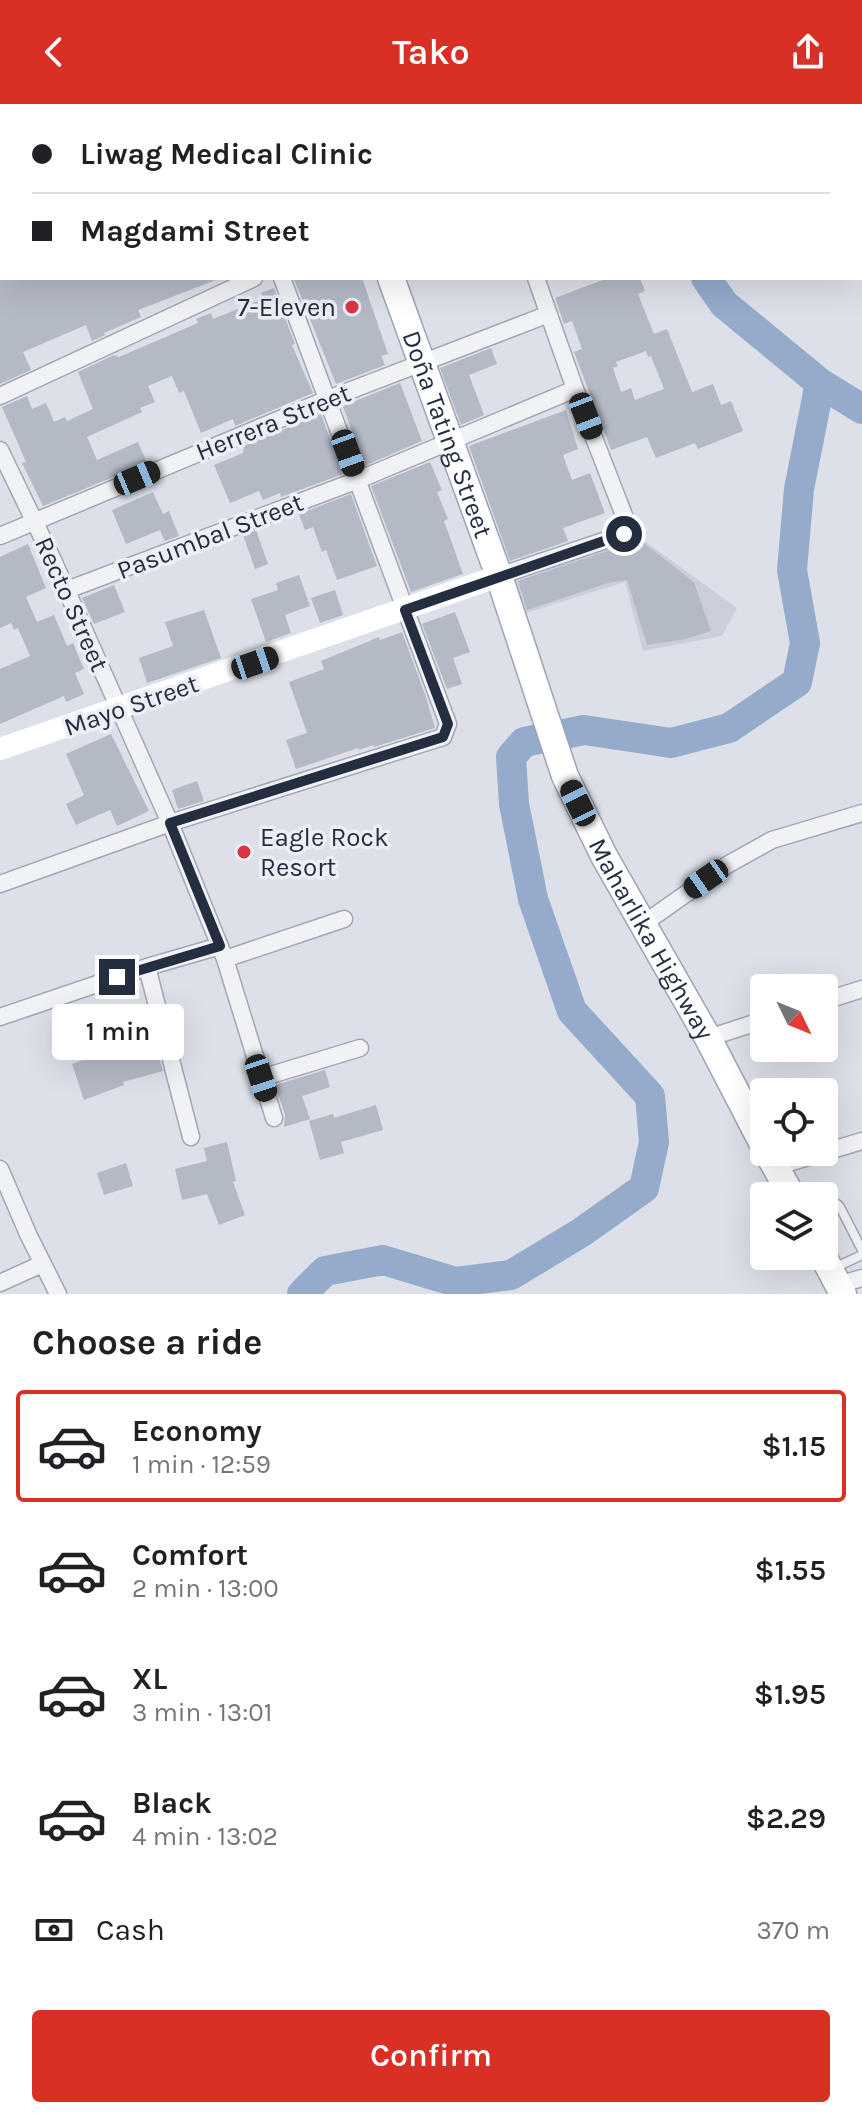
<!DOCTYPE html>
<meta charset="utf-8">
<style>
body{margin:0;font-family:Karla,sans-serif;background:#f2f2f2;color:#202124;height:100vh;display:flex;flex-direction:column;font-size:30px;white-space:nowrap}
*{box-sizing:border-box;margin:0}
p{font-size:26px;color:#757577}
.icon{flex:none;width:44px;height:44px;fill:none;stroke:currentColor;stroke-width:2;stroke-linecap:round;stroke-linejoin:round}
.map{position:relative;height:1190px;overflow:hidden}
.details{display:flex;flex-direction:column;background:#fff;flex:1}
.details>*{flex:none}
.hud{position:absolute;left:0px;top:0px;width:862px;height:176px;box-shadow:0 8px 32px #0002;display:grid;align-content:center;height:176px;padding:0 32px;background:#fff}
.needle{width:52px;rotate:133deg}
.buttons{position:absolute;left:750px;top:870px;display:grid;gap:16px}
.buttons a{display:grid;place-items:center;width:88px;height:88px;border-radius:8px;background:#fff;box-shadow:0 8px 32px #0002;font-size:40px}
.end{position:absolute;width:36px;height:36px;margin:-18px;border:10px solid #252d40;background:#fff;box-shadow:0 0 0 4px #fff}
.from{border-radius:50%}
.bubble{position:absolute;height:56px;border-radius:8px;background:#fff;box-shadow:0 8px 32px #0002;font-size:26px;font-weight:600;line-height:56px;text-align:center}
.car{position:absolute;width:24px;height:48px;margin:-24px -12px;border-radius:10px;box-shadow:0 0 6px 2px #0007;background:linear-gradient(#222 24%,#8ab4d8 0 40%,#222 0 76%,#8ab4d8 0 86%,#222 0)}
.hud b{display:flex;align-items:center;gap:28px;height:76px;font-size:30px}
.hud b+b{border-top:2px solid #e0e0e0}
.hud i{width:20px;height:20px;background:#202124}
ul{padding:0;list-style:none}
li{display:flex;align-items:center;gap:24px;height:112px;margin:0 16px 12px;padding:0 16px;border:4px solid transparent;border-radius:8px}
li div{flex:1}
li b{display:block;font-size:30px}
li em{font-style:normal;font-weight:600}
li.selected{border-color:#d93025}
li>.icon{width:72px;height:72px;stroke-width:1.5}
h2{padding:0 32px;font-size:36px;line-height:96px}
.pay{display:flex;align-items:center;gap:20px;height:88px;padding:0 32px;font-size:30px}
.pay p{margin-inline-start:auto}
.cta{display:flex;gap:16px;margin-top:auto;padding:16px 32px}
.cta a{flex:1;height:92px;border-radius:8px;background:#d93025;color:#fff;font-size:32px;font-weight:600;line-height:92px;text-align:center}
header{display:flex;justify-content:space-between;align-items:center;height:104px;padding:0 32px;background:#d93025;color:#fff;font-size:36px;font-weight:600}
.map>svg:first-child{display:block}
.built{fill:#cbcfdb}
.lines{fill:none;stroke-linecap:round;stroke-linejoin:round}
.river{stroke:#94abcc;stroke-width:30}
.building{fill:#b4b9c6;fill-rule:evenodd}
.lane-casing{stroke:#a2a7b2;stroke-width:11}
.street-casing{stroke:#a2a7b2;stroke-width:19}
.primary-casing{stroke:#9ba3b5;stroke-width:29}
.lane{stroke:#f0f2f6;stroke-width:8}
.street{stroke:#f0f2f6;stroke-width:16}
.secondary{stroke:#fff;stroke-width:22}
.primary{stroke:#fff;stroke-width:26}
.route{stroke:#252d40;stroke-width:10}
.poi-dot{fill:#db3540;stroke:#ecf0f6;stroke-width:3}
.labels{text-anchor:middle;stroke-width:7;stroke-linejoin:round;paint-order:stroke}
.poi-label{font-size:26px;fill:#252d40;stroke:#ecf0f6;text-anchor:end}
.street-label{font-size:26px;fill:#252d40;stroke:#ecf0f6}
</style>
<header><svg class="icon" aria-label="back" viewBox="0 0 24 24"><path d="M15 5l-7 7 7 7"/></svg>Tako<svg class="icon" aria-label="share" viewBox="0 0 24 24"><path d="M12 15V3M7 8l5-5 5 5M5 13v7h14v-7"/></svg></header>
<div class="map">
<svg width="862" height="1190" viewBox="0 0 862 1190">
<rect width="100%" height="100%" fill="#dde0e8"/>
<path class="built" d="M639,433L737,504L722,532L643,547L625,478L526,509L513,478Z"/>
<g class="lines">
<path class="river" d="M653,0V2
M706,174L724,200L820,279L862,305
M302,1190L325,1167L383,1156L456,1178L511,1171L582,1128L644,1084L654,1038L650,992L572,907L533,795L514,700L511,653L524,638L584,626L671,639L729,624L797,578L805,539L792,466L799,385L820,279"/>
</g>
<path class="building" d="M0,174H221L138,206L141,213L104,229L105,231L92,237L86,221L23,248L31,266L0,280Z
M297,174H362L388,250L381,252L385,261L336,280L294,175Z
M608,174H640L645,187L638,190L654,230L667,225L692,288L713,280L721,301L731,297L743,327L698,345L695,339L656,354L647,333L611,346L574,248L582,245L572,217L564,220L555,194ZM646,247L648,253L651,252L664,285L635,296L631,284L621,288L613,264L618,262L616,258Z
M274,184L295,240L292,241L313,289L235,322L233,315L201,329L184,287L179,289L172,272L148,282L155,298L140,304L142,308L87,333L97,356L138,338L147,359L43,402L22,359L26,358L2,303L27,292L32,305L46,299L54,318L65,313L67,317L93,305L78,268L114,251L119,253L198,219L196,215L211,209L213,215L263,195L261,189Z
M491,244L497,260L469,271L484,311L461,321L440,264Z
M400,279L422,337L364,362L343,302Z
M566,306L578,345L563,351L572,376L590,369L605,409L563,424L568,437L510,457L469,342Z
M321,310L343,370L281,393L280,389L263,396L259,387L230,399L214,361L243,349L244,342Z
M430,358L442,386L437,388L448,415L444,417L463,470L411,488L371,382Z
M153,388L163,410L169,407L179,432L165,437L160,426L126,440L112,406Z
M351,390L377,462L337,476L326,446L322,448L313,423L305,426L299,410Z
M256,426L268,460L255,465L243,431Z
M640,436L694,478L711,527L681,536L647,541L627,476L608,479L527,506L518,477Z
M28,440L46,484L26,493L37,518L54,511L67,542L73,539L84,565L75,569L84,590L66,598L64,592L0,620V565L30,552L18,524L14,526L11,519L0,524V453Z
M299,471L310,502L285,511L291,529L266,538L251,495L278,486L276,479Z
M114,481L125,508L94,520L82,494Z
M335,486L343,511L320,519L311,494Z
M204,506L221,554L147,579L139,554L173,542L165,518Z
M455,508L470,548L453,554L462,580L447,585L422,520Z
M402,528L426,593L435,624L374,643L373,641L359,646L358,644L296,665L286,636L307,629L289,578L324,565L321,557L379,533L380,536Z
M111,630L149,707L117,722L110,706L76,721L66,700L84,691L66,650Z
M197,677L204,697L178,705L172,686Z
M156,943L163,967L123,978L124,981L84,996L72,960L111,946L114,955Z
M325,966L330,983L302,992L310,1015L284,1023L285,1011L275,981Z
M376,1001L383,1026L341,1038L344,1049L320,1056L309,1017L333,1010L334,1014Z
M227,1038L236,1077L233,1078L245,1111L219,1121L207,1090L182,1096L175,1065L207,1057L204,1044Z
M126,1059L133,1082L104,1091L97,1069Z"/>
<g class="lines">
<defs>
<path id="lane" d="M824,1098L837,1100L840,1103L862,1146
M834,1164L862,1151"/>
<path id="street" d="M211,0V2
M475,0L476,2
M0,143L2,142
M0,292L254,174
M0,346L53,456L170,719L225,855L274,1014
M0,432L328,295L549,210
M499,472L624,430L627,419L575,285L536,174
M67,486L358,376L575,285
M0,780L170,719L443,633L448,620L282,174
M643,820L727,761L772,736L862,709
M225,855L344,815
M147,863L191,1033
M824,897L862,885
M0,913L147,863L220,842
M708,934L764,916
M261,974L360,944
M775,1063L862,1037
M0,1065L28,1130L58,1190
M0,1179L42,1160
M838,1181L862,1174"/>
<g id="primary">
<path d="M325,0L326,2"/>
<path id="s1" d="M391,174L499,472L565,672L604,752L708,934L764,1042"/>
<path d="M767,1048L792,1092"/>
<path d="M823,1152L843,1190"/>
</g>
</defs>
<use href="#lane" class="lane-casing"/>
<use href="#street" class="street-casing"/>
<use href="#primary" class="primary-casing"/>
<use href="#lane" class="lane"/>
<use href="#street" class="street"/>
<path class="secondary" d="M0,645L499,472"/>
<use href="#primary" class="primary"/>
</g>
<g class="lines">
<path class="route" d="M117,873L220,842L170,719L443,633L448,620L405,506L624,430"/>
</g>
<g class="poi-dot">
<circle cx="352" cy="203" r="8"/>
<circle cx="244" cy="748" r="8"/>
</g>
<g class="labels">
<g class="poi-label">
<text x="336" y="212">7-Eleven</text>
<text x="260" y="742" text-anchor="start">Eagle Rock<tspan x="260" dy="30">Resort</tspan></text>
</g>
<g class="street-label">
<text transform="translate(273 318) rotate(-22)" y="9">Herrera Street</text>
<text dy="9" stroke="none"><textPath href="#s1" startOffset="166">Doña Tating Street</textPath></text>
<text transform="translate(210 432) rotate(-21)" y="9">Pasumbal Street</text>
<text transform="translate(72 500) rotate(66)" y="9">Recto Street</text>
<text transform="translate(131 601) rotate(-19)" y="9">Mayo Street</text>
<text dy="9" stroke="none"><textPath href="#s1" startOffset="712">Maharlika Highway</textPath></text>
</g>
</g>
</svg>
<div class="buttons">
<a><svg class="needle" viewBox="-14 -14 28 28"><path d="M0-13l5 13h-10z" fill="#e53935"/><path d="M0 13l5-13h-10z" fill="#757577"/></svg></a>
<a><svg class="icon" aria-label="locate" viewBox="0 0 24 24"><circle cx="12" cy="12" r="6"/><path d="M12 2v4M12 18v4M2 12h4M18 12h4"/></svg></a>
<a><svg class="icon" aria-label="layers" viewBox="0 0 24 24"><path d="M12 4l9 5-9 5-9-5zM3 14l9 5 9-5"/></svg></a>
</div>
<i class="end from" style="left:624px;top:430px"></i>
<i class="end" style="left:117px;top:873px"></i>
<div class="bubble" style="left:52px;top:900px;width:132px">1 min</div>
<i class="car" style="left:586px;top:312px;rotate:159deg"></i>
<i class="car" style="left:348px;top:349px;rotate:160deg"></i>
<i class="car" style="left:137px;top:374px;rotate:67deg"></i>
<i class="car" style="left:255px;top:559px;rotate:71deg"></i>
<i class="car" style="left:578px;top:699px;rotate:334deg"></i>
<i class="car" style="left:706px;top:775px;rotate:235deg"></i>
<i class="car" style="left:261px;top:974px;rotate:162deg"></i>
<div class="hud">
<b><i class="from"></i>Liwag Medical Clinic</b>
<b><i></i>Magdami Street</b>
</div>
</div>
<section class="details">
<h2>Choose a ride</h2>
<ul>
<li class="selected"><svg class="icon" aria-label="car" viewBox="0 0 24 24"><path d="M5 17H2v-5l4-1 3-4h7l3 4 3 1v5h-3M9 17h6M6 11h13"/><circle cx="7" cy="17" r="2"/><circle cx="17" cy="17" r="2"/></svg><div><b>Economy</b><p>1 min · 12:59</p></div><em>$1.15</em></li>
<li><svg class="icon" aria-label="car" viewBox="0 0 24 24"><path d="M5 17H2v-5l4-1 3-4h7l3 4 3 1v5h-3M9 17h6M6 11h13"/><circle cx="7" cy="17" r="2"/><circle cx="17" cy="17" r="2"/></svg><div><b>Comfort</b><p>2 min · 13:00</p></div><em>$1.55</em></li>
<li><svg class="icon" aria-label="car" viewBox="0 0 24 24"><path d="M5 17H2v-5l4-1 3-4h7l3 4 3 1v5h-3M9 17h6M6 11h13"/><circle cx="7" cy="17" r="2"/><circle cx="17" cy="17" r="2"/></svg><div><b>XL</b><p>3 min · 13:01</p></div><em>$1.95</em></li>
<li><svg class="icon" aria-label="car" viewBox="0 0 24 24"><path d="M5 17H2v-5l4-1 3-4h7l3 4 3 1v5h-3M9 17h6M6 11h13"/><circle cx="7" cy="17" r="2"/><circle cx="17" cy="17" r="2"/></svg><div><b>Black</b><p>4 min · 13:02</p></div><em>$2.29</em></li>
</ul>
<div class="pay"><svg class="icon" aria-label="cash" viewBox="0 0 24 24"><path d="M3 7h18v10H3z"/><circle cx="12" cy="12" r="2"/></svg>Cash<p>370 m</p></div>
<div class="cta"><a>Confirm</a></div>
</section>
